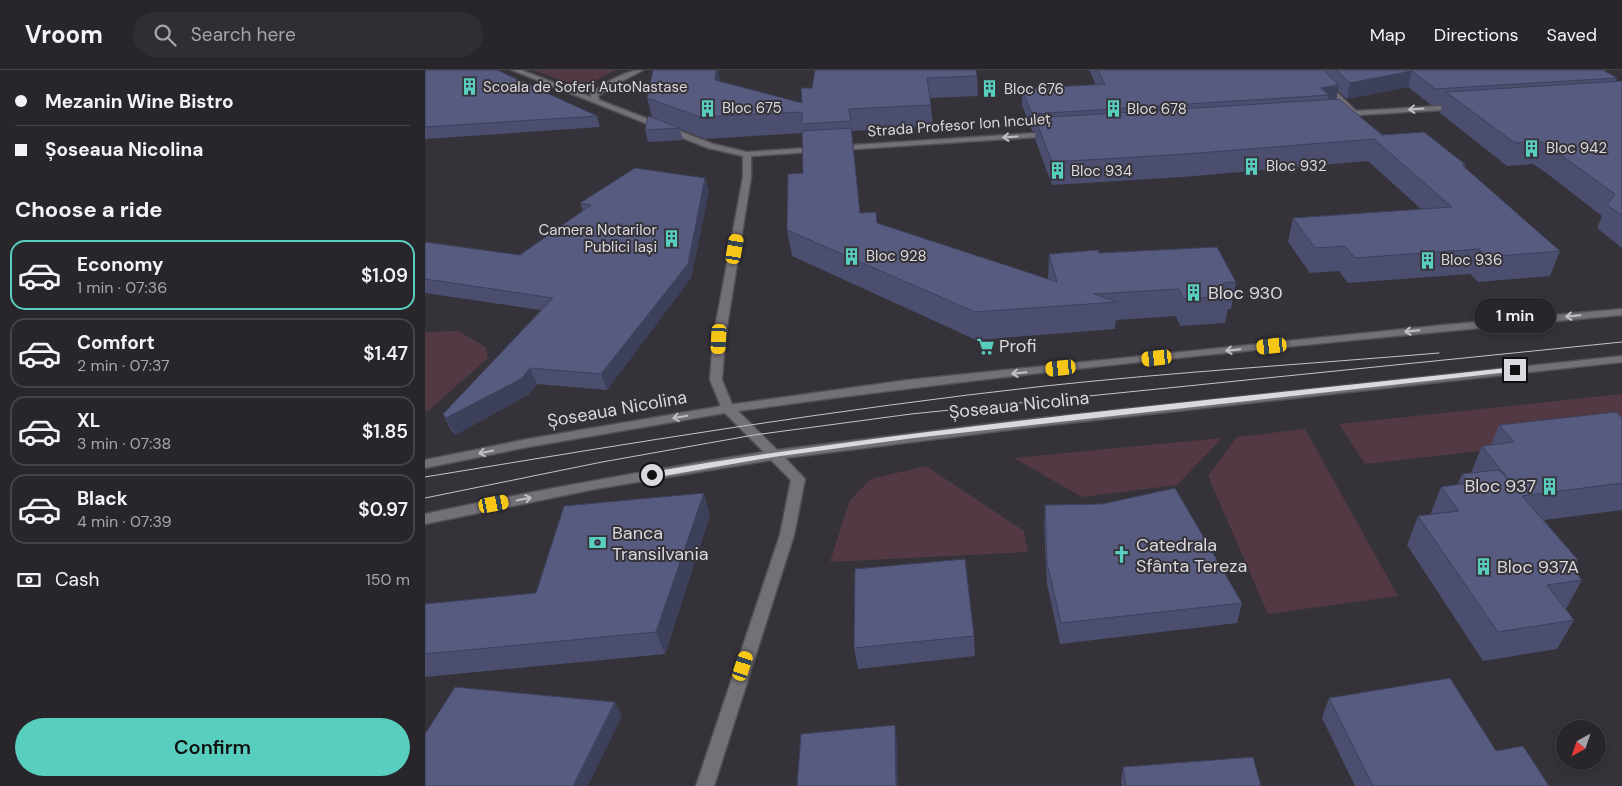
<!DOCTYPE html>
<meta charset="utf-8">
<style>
body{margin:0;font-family:"DM Sans",sans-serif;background:#302e33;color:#f1f3f6;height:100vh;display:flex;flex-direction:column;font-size:19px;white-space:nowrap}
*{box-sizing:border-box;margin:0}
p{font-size:16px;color:#a5a5a9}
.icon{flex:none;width:28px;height:28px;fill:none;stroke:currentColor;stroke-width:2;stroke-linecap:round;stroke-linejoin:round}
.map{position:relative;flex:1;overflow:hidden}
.details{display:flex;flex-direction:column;background:#28262b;width:425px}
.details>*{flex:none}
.banner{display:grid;align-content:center;height:110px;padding:0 15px;background:#28262b}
.needle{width:32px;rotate:220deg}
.fabs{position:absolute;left:1131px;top:650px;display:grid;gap:10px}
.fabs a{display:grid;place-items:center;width:50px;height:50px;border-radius:50%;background:#28262b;box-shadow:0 2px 8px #0003,0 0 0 1px #444347;font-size:25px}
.end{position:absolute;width:22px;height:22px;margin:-11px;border:6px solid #dbd9dd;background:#111;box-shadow:0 0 0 2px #111}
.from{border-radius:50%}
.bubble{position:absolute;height:35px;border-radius:18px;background:#28262b;box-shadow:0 2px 8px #0003,0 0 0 1px #444347;font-size:16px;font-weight:600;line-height:35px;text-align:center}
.car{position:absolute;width:15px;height:30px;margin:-15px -8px;border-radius:6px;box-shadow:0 0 4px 1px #0007;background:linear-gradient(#f5c518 24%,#345 0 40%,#f5c518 0 76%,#345 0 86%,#f5c518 0)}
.banner b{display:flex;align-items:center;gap:18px;height:48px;font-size:19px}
.banner b+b{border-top:1px solid #444347}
.banner i{width:12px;height:12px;background:#f1f3f6}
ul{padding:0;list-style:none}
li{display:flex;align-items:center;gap:15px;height:70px;margin:0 10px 8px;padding:0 5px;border:2px solid #444347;border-radius:15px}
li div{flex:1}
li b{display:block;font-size:19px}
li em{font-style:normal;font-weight:600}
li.selected{border-color:#58cebf}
li>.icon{width:45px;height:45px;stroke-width:1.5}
h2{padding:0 15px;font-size:22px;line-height:60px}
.pay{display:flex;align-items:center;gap:12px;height:55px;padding:0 15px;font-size:19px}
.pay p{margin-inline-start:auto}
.button{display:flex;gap:10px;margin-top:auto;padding:10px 15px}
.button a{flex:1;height:58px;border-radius:30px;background:#58cebf;color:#111;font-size:20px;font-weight:600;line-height:58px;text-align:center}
header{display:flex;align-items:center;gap:30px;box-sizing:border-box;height:70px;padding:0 25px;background:#28262b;border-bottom:1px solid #444347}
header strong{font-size:24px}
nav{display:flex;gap:28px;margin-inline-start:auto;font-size:18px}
.search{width:350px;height:45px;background:#302e33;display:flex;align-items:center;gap:12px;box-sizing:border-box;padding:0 18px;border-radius:28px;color:#a5a5a9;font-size:19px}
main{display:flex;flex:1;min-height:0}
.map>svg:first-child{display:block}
.green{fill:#523944}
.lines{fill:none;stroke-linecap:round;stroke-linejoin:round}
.street-casing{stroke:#525055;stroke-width:3}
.secondary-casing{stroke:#525055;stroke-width:3}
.street{fill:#737078;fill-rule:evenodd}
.secondary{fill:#737078;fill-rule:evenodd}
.tram{stroke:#c6c4c9;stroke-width:1}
.wall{fill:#4b4e6e}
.shaded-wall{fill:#3d405a}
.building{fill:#575b80;stroke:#3d405a}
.oneway{stroke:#c1bfc4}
.route{fill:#dbd9dd}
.labels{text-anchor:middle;stroke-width:4;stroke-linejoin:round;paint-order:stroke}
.far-poi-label{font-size:15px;fill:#dbd9dd;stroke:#353339;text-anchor:start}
.far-street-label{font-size:15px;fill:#dbd9dd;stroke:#353339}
.poi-label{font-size:18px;fill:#dbd9dd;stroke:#353339;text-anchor:start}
.street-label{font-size:18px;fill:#dbd9dd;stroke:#353339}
</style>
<header>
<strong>Vroom</strong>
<div class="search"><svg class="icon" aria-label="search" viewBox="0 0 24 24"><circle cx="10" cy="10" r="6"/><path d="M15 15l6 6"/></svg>Search here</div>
<nav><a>Map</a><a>Directions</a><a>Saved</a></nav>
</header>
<main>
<section class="details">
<div class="banner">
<b><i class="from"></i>Mezanin Wine Bistro</b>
<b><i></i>Șoseaua Nicolina</b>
</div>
<h2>Choose a ride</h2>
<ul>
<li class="selected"><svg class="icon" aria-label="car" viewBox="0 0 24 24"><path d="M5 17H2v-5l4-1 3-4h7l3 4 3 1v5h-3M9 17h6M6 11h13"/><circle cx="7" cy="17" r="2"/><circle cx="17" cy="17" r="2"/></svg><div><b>Economy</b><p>1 min · 07:36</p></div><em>$1.09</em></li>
<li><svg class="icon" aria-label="car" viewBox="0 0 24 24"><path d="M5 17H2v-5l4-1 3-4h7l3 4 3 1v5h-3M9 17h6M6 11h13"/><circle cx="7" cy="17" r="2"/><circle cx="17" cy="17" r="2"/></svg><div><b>Comfort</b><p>2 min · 07:37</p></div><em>$1.47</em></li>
<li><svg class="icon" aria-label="car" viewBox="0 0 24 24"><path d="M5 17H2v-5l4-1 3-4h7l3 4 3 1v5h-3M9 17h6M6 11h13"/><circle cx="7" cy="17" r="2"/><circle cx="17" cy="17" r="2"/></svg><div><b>XL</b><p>3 min · 07:38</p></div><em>$1.85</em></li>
<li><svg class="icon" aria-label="car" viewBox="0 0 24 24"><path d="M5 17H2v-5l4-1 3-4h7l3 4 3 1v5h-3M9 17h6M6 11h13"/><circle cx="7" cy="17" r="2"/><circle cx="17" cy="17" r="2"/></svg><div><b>Black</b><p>4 min · 07:39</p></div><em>$0.97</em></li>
</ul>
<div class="pay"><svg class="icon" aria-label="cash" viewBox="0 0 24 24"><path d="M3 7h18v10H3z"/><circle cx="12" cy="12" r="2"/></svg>Cash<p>150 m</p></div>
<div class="button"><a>Confirm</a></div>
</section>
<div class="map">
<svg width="1197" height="716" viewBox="0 0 1197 716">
<rect width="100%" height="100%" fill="#353339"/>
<path class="green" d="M108,0H191L157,18Z
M33,261L61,277L63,288L4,340L0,341V262Z
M1197,324V365L940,394L914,354Z
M880,359L973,526L843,544L783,406L812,367Z
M797,368L752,415L657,427L589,388Z
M501,396L599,461L603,482L405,492L425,430L446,409Z"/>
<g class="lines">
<defs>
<path id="street" d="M87,0H96L166,27V23C181,13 200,0 218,0L186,17L173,26L174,30L288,74L322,82L627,62L631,64L627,66L326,86V107L300,269L297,310L309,339L303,343L297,339L285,310L288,269L318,107V86L283,78Z
M882,0H889L931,41L1033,35L1037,37L1033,39L916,46L912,44L913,42L923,41Z"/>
<path id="secondary" d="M1197,239V245C902,272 606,300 313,341L352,380L598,350L1197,286V292L598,358L360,388L380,409L369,465L289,716H271L355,465L366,410L346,390L170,419L0,454V444C112,420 225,400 339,382L300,343L103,377L0,398V390L103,369L303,335L483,310L1019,255Z"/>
</defs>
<use href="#street" class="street-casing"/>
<use href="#secondary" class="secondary-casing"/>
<use href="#street" class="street"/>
<use href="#secondary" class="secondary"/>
<path class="tram" d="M0,407C206,373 412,339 620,316C751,302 883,294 1014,283
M0,428L177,392L329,365L486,344L1197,272"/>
</g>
<path class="wall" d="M0,0L172,46L175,57L0,69Z
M228,0H293L295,11L377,33L387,18L390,0L552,6L553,26L505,28L508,56L427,61L435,143L452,153L623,209L624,184L674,183L811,212L806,239H803L800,253L755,256L751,246L691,250L690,259L551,270L367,186L362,160L378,103L377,63L280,69L255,59L258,70L223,72L220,60L227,47L222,28Z
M664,0H1178L1192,8L1191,11H1197V178L1172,158L1177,146L1120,102L1108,94L1082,96L1015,43L1017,35H1006L983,17L922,29L913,21L911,29L957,65L1041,95L1040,98L1135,181L1125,206L1053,212L1045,204L923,213L914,201L885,203L863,172L868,148L996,139L943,91L758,107L627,115L610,69V61H607L597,35V19L671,15Z
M280,108L284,121L266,208L182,320L112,314L103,325L30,365L26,360L18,344L116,240L0,223V172L95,185L158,141L155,133Z
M1197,348V440L1119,450L1153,490L1148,499L1157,510L1141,539L1149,550L1132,579L1058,591L982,475L993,446L1005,445L1016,417L1033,414L1037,404L1046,403L1057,376L1066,375L1074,355Z
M620,435L817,533L812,553L635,574L622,514L619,456Z
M285,445L240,584L0,607V534L111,523Z
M549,566L550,586L433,599L429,578Z
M904,628L1124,716H930L897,648Z
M698,697L836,716H697L696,711Z"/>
<path class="shaded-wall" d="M291,0H293L296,14L290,10Z
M987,1L983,17L922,29L925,13Z
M914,15L911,31L902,33L904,25L896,18Z
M280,108L284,121L266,208L182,320L176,304Z
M105,298L112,314L103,325L30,365L21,348Z
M279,423L285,445L240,584L231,562Z
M190,632L197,646L163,716H148Z
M470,655L472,670L473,716H471Z"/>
<path class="building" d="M0,0H72L172,46L0,57Z
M228,0H291L290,10L377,33L376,18H387L390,0H551L552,6L502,8L506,35L424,39L426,51L377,54V42L275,47L222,28Z
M673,0H898L914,15L896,18L904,25L607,44L597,19L680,14Z
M911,0H1178L1192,8L1010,19L987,1L925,13Z
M1197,11V145L1182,135L1190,124L1129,80L1116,71L1090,73L1021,22Z
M914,29L957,65L999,62L1041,95H1037L1135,181L1062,187L1054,179L930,188L920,176L890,178L868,148L1027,137L949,69L761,84L627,92L610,48Z
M223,46L255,58L220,60Z
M426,58L435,143L451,142L452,153L632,212L624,184L673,180L674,183L792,177L811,212L798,213L805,226L758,229L754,219L669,224L692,232L550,242L362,160L363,104L378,103L377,61Z
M210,98L280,108L263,194L176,304L105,298L96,309L21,348L18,344L128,228L0,209V172L95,185L166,135L155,133Z
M1191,342L1197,348V413L1097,426L1153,490L1142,491L1157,510L1122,515L1149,550L1073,562L993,446L1034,441L1016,417L1044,413L1037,404L1074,400L1088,415L1057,376L1089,372L1074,355Z
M750,418L817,533L636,553L622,493L620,435L677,434Z
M279,423L231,562L0,584V534L111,523L139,436Z
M540,489L549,566L429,578L430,499Z
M1025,608L1071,681L1098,676L1124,716H948L904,628Z
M30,617L190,632L148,716H0V664Z
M470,655L471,716H372L376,664Z
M828,687L836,716H701L698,697Z"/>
<defs><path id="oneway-shaft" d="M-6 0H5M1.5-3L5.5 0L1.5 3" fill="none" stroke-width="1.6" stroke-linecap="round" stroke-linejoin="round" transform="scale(1.25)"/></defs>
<g class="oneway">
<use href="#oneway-shaft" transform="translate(991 39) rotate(176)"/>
<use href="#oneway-shaft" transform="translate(585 67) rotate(176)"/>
<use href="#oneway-shaft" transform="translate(1148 246) rotate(175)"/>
<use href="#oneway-shaft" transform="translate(987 261) rotate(174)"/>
<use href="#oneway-shaft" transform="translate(808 280) rotate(174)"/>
<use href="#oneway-shaft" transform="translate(594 303) rotate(174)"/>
<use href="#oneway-shaft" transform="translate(255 347) rotate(170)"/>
<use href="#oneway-shaft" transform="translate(61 382) rotate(169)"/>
<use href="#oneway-shaft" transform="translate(99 429) rotate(-11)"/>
</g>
<path class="route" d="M1090,297L1093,298V301L489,368L348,387L227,408L222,405L227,402C512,354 802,329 1090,297Z"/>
<defs>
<symbol id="building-bare" viewBox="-9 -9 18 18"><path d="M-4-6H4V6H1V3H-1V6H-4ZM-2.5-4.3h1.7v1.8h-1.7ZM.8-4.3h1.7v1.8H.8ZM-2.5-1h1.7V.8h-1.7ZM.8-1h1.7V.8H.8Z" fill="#58cebf" stroke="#353339" stroke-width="2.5" paint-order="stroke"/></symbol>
<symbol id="supermarket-bare" viewBox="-9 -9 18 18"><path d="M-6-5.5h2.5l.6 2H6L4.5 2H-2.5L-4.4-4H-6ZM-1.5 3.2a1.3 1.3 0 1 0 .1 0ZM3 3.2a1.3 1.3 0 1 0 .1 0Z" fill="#58cebf" stroke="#353339" stroke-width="2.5" paint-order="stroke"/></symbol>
<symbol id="bank-bare" viewBox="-9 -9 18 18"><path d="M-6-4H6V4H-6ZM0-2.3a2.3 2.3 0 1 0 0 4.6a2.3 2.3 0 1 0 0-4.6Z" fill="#58cebf" stroke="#353339" stroke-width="2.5" paint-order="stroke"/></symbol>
<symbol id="church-bare" viewBox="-9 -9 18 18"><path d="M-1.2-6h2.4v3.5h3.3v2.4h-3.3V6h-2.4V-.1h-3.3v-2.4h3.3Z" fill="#58cebf" stroke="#353339" stroke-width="2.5" paint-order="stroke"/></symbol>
</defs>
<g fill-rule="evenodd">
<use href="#building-bare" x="32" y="4" width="25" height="25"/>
<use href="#building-bare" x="552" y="6" width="25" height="25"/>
<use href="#building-bare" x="270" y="26" width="25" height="25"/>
<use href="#building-bare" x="676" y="26" width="25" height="25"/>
<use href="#building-bare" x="1094" y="66" width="25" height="25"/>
<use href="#building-bare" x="814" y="84" width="25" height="25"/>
<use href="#building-bare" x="620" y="88" width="25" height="25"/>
<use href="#building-bare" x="234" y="156" width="25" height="25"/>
<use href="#building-bare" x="414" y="174" width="25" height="25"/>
<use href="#building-bare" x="990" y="178" width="25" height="25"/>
<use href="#building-bare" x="756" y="210" width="25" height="25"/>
<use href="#supermarket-bare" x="548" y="264" width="25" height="25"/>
<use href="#building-bare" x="1112" y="404" width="25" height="25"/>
<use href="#bank-bare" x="160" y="460" width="25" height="25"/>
<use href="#church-bare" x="684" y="472" width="25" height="25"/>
<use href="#building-bare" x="1046" y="484" width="25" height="25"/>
</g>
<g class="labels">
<g class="far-poi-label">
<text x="58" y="22">Scoala de Soferi AutoNastase</text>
<text x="579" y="24">Bloc 676</text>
<text x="297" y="43">Bloc 675</text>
<text x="702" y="44">Bloc 678</text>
<text x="1121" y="83">Bloc 942</text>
<text x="841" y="101">Bloc 932</text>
<text x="646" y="106">Bloc 934</text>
<text x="232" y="165" text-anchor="end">Camera Notarilor<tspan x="232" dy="17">Publici Iași</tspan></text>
<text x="441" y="191">Bloc 928</text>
<text x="1016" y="195">Bloc 936</text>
</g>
<g class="far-street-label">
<text transform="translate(534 55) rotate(-4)" y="5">Strada Profesor Ion Inculeț</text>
</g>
<g class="poi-label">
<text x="783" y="229">Bloc 930</text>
<text x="574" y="282">Profi</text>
<text x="1111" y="422" text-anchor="end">Bloc 937</text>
<text x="187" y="469">Banca<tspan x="187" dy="21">Transilvania</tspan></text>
<text x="711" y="481">Catedrala<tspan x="711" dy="21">Sfânta Tereza</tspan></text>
<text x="1072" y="503">Bloc 937A</text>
</g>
<g class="street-label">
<text transform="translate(594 335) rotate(-6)" y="6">Șoseaua Nicolina</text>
<text transform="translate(192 339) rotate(-10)" y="6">Șoseaua Nicolina</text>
</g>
</g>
</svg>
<div class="fabs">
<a><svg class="needle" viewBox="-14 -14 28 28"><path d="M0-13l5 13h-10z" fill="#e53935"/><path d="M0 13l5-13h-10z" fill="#a5a5a9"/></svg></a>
</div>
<i class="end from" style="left:227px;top:405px"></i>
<i class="end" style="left:1090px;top:300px"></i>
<div class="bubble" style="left:1049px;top:228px;width:82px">1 min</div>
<i class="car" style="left:310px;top:179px;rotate:10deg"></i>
<i class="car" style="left:294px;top:269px;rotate:183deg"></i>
<i class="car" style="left:847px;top:276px;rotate:264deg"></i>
<i class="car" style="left:732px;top:288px;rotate:264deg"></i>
<i class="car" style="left:636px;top:298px;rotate:264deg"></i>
<i class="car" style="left:69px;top:434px;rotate:79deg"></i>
<i class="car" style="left:318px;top:596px;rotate:18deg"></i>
</div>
</main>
